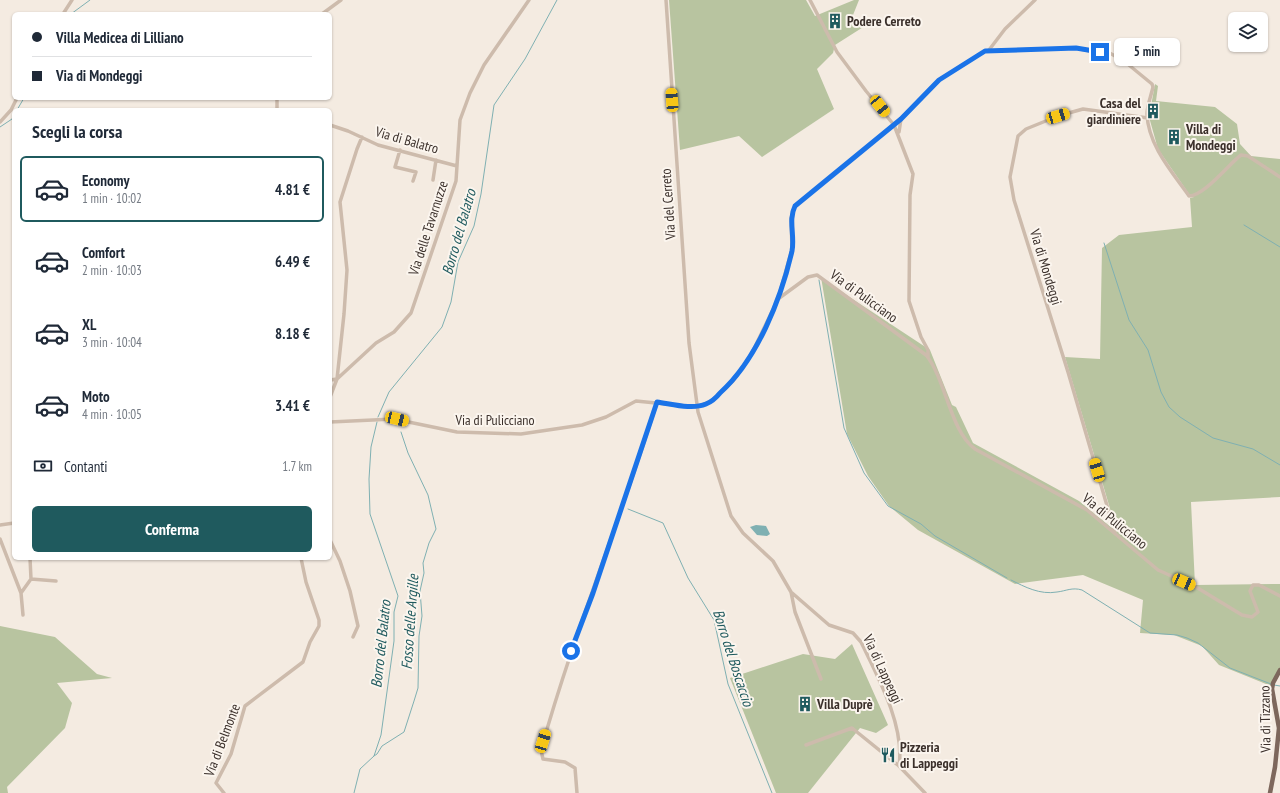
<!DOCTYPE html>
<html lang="it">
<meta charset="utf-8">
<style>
body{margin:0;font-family:"PT Sans Narrow",sans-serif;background:#f6f6f7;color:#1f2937;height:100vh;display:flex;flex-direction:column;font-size:15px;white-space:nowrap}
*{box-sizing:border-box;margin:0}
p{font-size:13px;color:#747a83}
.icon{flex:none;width:22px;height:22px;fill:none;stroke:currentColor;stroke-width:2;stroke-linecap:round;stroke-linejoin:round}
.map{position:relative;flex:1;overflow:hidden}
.details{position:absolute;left:12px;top:108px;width:320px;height:452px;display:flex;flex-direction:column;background:#fff;border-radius:6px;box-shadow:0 1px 3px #0004}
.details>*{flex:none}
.hud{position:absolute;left:12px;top:12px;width:320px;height:88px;border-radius:6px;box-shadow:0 1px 3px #0004;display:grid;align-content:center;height:88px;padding:0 20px;background:#fff}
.fabs{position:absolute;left:1228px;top:12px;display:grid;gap:8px}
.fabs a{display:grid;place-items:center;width:40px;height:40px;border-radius:6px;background:#fff;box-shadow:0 1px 3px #0004;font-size:20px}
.end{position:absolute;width:18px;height:18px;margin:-9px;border:5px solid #1a73e8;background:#fff;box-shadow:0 0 0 2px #fff}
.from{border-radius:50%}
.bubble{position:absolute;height:28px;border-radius:6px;background:#fff;box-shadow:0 1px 3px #0004;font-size:13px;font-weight:700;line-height:28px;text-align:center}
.car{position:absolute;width:12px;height:24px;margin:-12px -6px;border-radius:5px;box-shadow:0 0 3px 1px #0007;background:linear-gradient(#f5c518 24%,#345 0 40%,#f5c518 0 76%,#345 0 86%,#f5c518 0)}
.hud b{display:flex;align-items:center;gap:14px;height:38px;font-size:15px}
.hud b+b{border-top:1px solid #e0e1e3}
.hud i{width:10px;height:10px;background:#1f2937}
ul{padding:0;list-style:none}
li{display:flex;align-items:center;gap:12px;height:66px;margin:0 8px 6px;padding:0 12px;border:2px solid transparent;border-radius:6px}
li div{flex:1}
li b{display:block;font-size:15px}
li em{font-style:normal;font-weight:700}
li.current{border-color:#1f5a5e}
li>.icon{width:36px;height:36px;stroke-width:1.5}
h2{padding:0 20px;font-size:18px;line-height:48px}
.pay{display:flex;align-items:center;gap:10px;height:44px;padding:0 20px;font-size:15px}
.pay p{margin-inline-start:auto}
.action{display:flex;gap:8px;margin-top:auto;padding:8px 20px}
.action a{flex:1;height:46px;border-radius:6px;background:#1f5a5e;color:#fff;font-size:16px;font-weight:700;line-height:46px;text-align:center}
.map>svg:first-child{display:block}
.green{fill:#b8c4a0}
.water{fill:#7fb0b2}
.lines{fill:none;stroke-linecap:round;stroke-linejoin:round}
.stream{stroke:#7fb0b2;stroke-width:1}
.minor{stroke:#cdbbac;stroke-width:3.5}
.major{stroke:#7d675c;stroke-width:4.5}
.route{stroke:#1a73e8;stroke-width:5}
.labels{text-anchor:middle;stroke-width:4;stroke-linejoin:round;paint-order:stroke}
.poi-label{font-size:14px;font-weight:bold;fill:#3b302b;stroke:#fbf5ee;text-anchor:start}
.street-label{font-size:14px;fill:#3b302b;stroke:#fbf5ee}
.water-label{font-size:15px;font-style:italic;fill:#1f5a5e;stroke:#fbf5ee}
</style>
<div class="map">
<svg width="1280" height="793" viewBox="0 0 1280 793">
<rect width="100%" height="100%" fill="#f4ebe1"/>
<path class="green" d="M669,0H806L815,16L854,0H859L851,20L868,24L835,45L833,53L817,69L834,109L762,157L739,136L680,150Z
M1155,84L1158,86L1156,101L1215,107L1237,124L1240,144L1251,156L1280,159V497L1191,502L1195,585L1280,584V668L1271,686L1219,665L1202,646L1174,635L1140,633L1143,600L1083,575L1015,584L918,530L889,506L868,476L847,434L821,277L848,296L930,350L952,405L956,407L973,443L1079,501L1117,532L1065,357L1100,359L1102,248L1119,235L1192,227L1190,198L1194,197L1189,194L1158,149L1149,117Z
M0,626L55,637L97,674L112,678L57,683L72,703L65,728L7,787L8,793H0Z
M852,644L888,725L876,733L860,728L808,793H776L730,678L803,654L835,659Z"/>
<path class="water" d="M756,525L766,526L770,534L767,536L757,535L750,527Z"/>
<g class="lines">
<path class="stream" d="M71,14L90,0
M17,110L24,98
M0,127L12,119L14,116
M1244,225L1280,247
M1104,243L1129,320L1148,350L1161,392L1169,407L1180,417L1213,438L1253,449L1280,465
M819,280L844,428L864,473L888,506L921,524L935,536L1007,578
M378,417L389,392L442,327L451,302L458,262L474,226L481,194L494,105L525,59L557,0
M628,509L663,523L688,578L714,620L728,684L772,793
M1011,580C1025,587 1040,595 1057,592C1066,591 1072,587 1082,590L1150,633L1177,635L1187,638L1198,643L1230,668L1271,684
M1274,685L1280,686
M374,756L377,754L382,746L404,732L414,701L418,688L419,636L422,616L420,591L424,573L423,563L429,543L436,529L428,495L408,453L401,432
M354,793L360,769L374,756L381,735L394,641V612L398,596L370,514L369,479L371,447L377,422"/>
<path class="minor" d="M666,0L689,343L698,412L731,516L743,533L773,561L791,592L829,625L853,633L861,642C878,677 905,726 899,766
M810,0L837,52L866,91L894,125L913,174L910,195L909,301L921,337L928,350V357
M63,14L72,0
M322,14L341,0
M989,50L1005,29L1035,0
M277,110V98
M0,122L11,110L17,98
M330,125L348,131L378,145L457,166
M899,132L901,119
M400,150L395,167L416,172L413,181
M433,180L436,160
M778,299L792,249L791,218L795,206L901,119L939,80L985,51L1076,48L1094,52L1106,51L1124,61L1152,84L1153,87C1151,96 1147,106 1147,114C1148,145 1172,172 1189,196C1204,196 1229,164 1241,155L1248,156L1280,177
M337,379L344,314L347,270L340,202L357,149L362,137
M330,380L337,379
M330,397L337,379L376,343L394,332L411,313L456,181L460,120L470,93L484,65L529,0
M330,422L394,419L457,432L521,434L582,425L606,417L636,401L696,407L710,402L733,381L751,355L778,299L808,277L817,275L926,355C946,379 950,431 975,449L1087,510L1158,570L1196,587L1242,615L1252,617L1258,612L1250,591L1253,585H1259L1280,596
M0,525L14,523
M1115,533L1068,372L1014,200L1010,177L1018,136L1026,129L1058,116L1083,109L1148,118
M0,539L21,593L23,615
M330,540L340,561L350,591L358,626L353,637
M31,579L56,581
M791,592L795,612L821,679
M21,593L31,579L30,558
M806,745L852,728L899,766L925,793
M224,793L216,783L231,754L245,706L303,662L310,642L319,626V620L306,582L301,558
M577,793L575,768L565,762L543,759L541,750C574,632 621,519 657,402"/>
<path class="major" d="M1270,793L1275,767L1279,728L1272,689L1273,683L1280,670"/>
</g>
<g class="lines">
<path class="route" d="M571,651L593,593L657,402C672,404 692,410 706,404C711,402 716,398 720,393C757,360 781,299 792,251C795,236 788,220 795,206L901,119L939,80L985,51L1076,48L1100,52"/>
</g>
<defs>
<symbol id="building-bare" viewBox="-9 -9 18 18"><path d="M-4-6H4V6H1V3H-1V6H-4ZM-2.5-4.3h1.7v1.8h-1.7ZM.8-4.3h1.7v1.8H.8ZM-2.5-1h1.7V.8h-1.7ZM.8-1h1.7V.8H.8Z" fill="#1f5a5e" stroke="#fbf5ee" stroke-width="2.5" paint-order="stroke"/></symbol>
<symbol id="restaurant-bare" viewBox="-9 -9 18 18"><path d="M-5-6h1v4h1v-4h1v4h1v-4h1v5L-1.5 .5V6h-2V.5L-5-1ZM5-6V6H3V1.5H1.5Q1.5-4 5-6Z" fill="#1f5a5e" stroke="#fbf5ee" stroke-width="2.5" paint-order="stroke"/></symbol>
</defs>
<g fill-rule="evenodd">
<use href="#building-bare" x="824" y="10" width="22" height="22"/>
<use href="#building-bare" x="1142" y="100" width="22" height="22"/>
<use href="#building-bare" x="1163" y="126" width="22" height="22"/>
<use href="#building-bare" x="794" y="693" width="22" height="22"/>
<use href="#restaurant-bare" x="877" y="744" width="22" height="22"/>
</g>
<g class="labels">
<g class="poi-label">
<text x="847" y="26">Podere Cerreto</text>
<text x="1141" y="108" text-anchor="end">Casa del<tspan x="1141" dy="16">giardiniere</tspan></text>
<text x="1186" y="134">Villa di<tspan x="1186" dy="16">Mondeggi</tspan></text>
<text x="817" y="709">Villa Duprè</text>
<text x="900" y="752">Pizzeria<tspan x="900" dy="16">di Lappeggi</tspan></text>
</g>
<g class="street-label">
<text transform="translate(407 140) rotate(16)" y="5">Via di Balatro</text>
<text transform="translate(668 204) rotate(-94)" y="5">Via del Cerreto</text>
<text transform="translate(428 228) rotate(-72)" y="5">Via delle Tavarnuzze</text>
<text transform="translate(1046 267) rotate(73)" y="5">Via di Mondeggi</text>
<text transform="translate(864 296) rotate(36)" y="5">Via di Pulicciano</text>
<text x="495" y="425">Via di Pulicciano</text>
<text transform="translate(1115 521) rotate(39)" y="5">Via di Pulicciano</text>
<text transform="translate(883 669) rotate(65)" y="5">Via di Lappeggi</text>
<text transform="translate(1265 719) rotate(-91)" y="5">Via di Tizzano</text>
<text transform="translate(222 740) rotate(-69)" y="5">Via di Belmonte</text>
</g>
<g class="water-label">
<text transform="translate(459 232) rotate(-74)" y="5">Borro del Balatro</text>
<text transform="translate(410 622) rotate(-86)" y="5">Fosso delle Argille</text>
<text transform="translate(381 644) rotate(-84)" y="5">Borro del Balatro</text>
<text transform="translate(733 658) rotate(72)" y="5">Borro del Boscaccio</text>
</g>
</g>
</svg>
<div class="fabs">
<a><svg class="icon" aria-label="layers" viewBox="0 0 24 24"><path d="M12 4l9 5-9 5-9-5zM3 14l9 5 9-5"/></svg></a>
</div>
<i class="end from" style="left:571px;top:651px"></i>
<i class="end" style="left:1100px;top:52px"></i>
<div class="bubble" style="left:1114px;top:38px;width:66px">5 min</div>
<i class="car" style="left:672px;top:100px;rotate:356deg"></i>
<i class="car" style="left:880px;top:106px;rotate:141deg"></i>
<i class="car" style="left:1058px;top:116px;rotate:74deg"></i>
<i class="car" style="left:397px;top:419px;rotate:103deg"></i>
<i class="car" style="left:1097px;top:470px;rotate:343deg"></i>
<i class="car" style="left:1184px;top:582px;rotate:113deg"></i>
<i class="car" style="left:543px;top:741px;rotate:17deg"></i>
<div class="hud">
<b><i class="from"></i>Villa Medicea di Lilliano</b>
<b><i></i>Via di Mondeggi</b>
</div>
<section class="details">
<h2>Scegli la corsa</h2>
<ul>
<li class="current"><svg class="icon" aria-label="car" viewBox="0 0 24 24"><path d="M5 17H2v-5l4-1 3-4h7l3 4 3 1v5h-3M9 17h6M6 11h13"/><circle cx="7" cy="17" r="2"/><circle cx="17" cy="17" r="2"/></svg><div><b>Economy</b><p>1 min · 10:02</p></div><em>4.81 €</em></li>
<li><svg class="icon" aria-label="car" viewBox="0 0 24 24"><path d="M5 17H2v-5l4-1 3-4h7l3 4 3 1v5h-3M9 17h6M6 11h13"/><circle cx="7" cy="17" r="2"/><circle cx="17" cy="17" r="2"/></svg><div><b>Comfort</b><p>2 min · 10:03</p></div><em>6.49 €</em></li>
<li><svg class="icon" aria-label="car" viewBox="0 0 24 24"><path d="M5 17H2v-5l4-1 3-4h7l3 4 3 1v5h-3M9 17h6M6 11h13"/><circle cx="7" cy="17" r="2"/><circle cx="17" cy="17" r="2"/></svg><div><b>XL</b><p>3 min · 10:04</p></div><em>8.18 €</em></li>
<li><svg class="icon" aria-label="car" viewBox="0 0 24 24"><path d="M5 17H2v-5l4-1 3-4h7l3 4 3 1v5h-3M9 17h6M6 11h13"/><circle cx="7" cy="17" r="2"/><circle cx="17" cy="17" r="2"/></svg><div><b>Moto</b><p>4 min · 10:05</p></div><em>3.41 €</em></li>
</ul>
<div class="pay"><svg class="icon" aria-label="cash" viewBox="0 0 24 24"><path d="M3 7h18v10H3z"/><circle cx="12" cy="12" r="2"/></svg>Contanti<p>1.7 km</p></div>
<div class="action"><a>Conferma</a></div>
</section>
</div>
